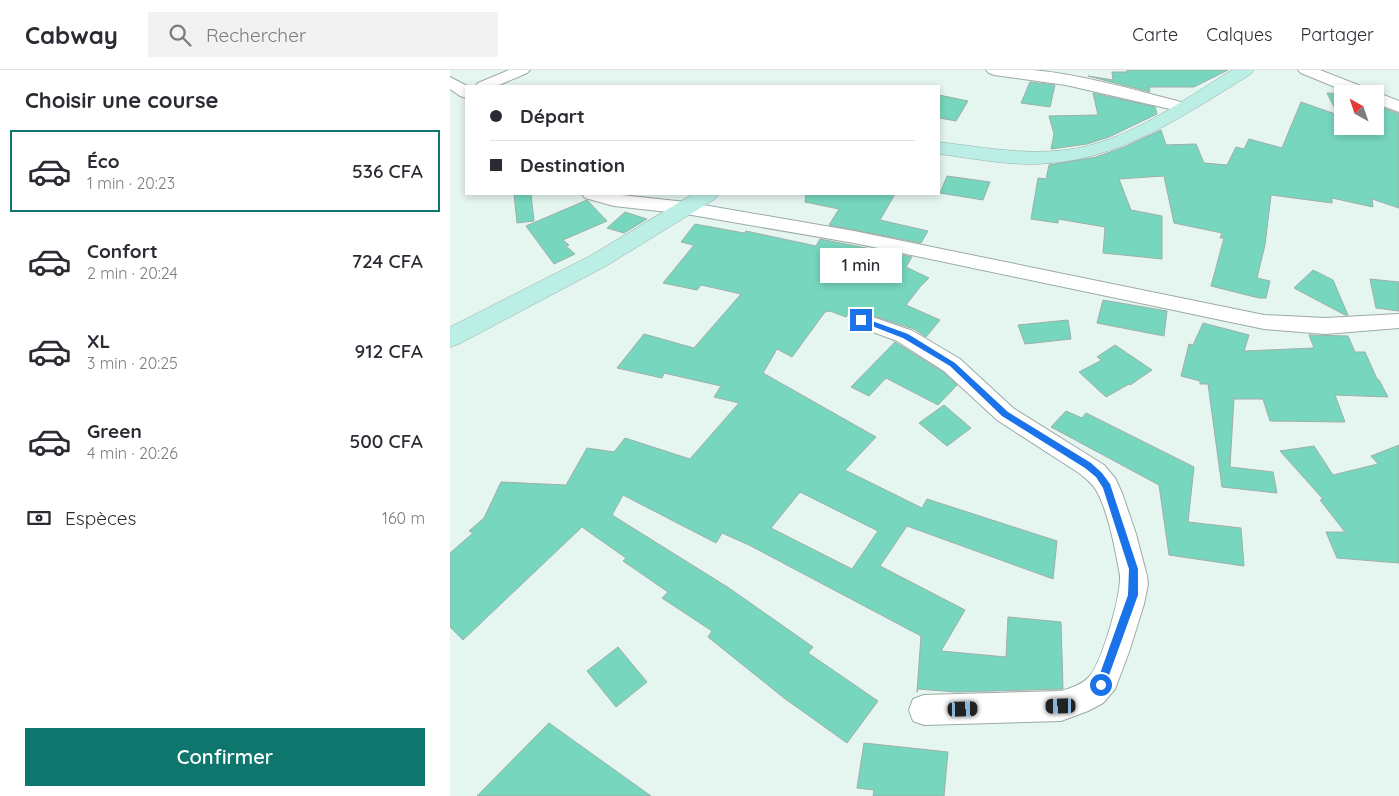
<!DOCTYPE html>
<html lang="fr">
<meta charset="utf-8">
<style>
body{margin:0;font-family:Quicksand,sans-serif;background:#f2f2f3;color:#2b2b33;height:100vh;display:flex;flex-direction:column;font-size:19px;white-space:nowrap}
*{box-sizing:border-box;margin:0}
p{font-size:16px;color:#7c7c81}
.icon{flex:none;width:28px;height:28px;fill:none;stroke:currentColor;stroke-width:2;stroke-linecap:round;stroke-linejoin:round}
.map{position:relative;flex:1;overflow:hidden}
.drawer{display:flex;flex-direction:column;background:#fff;width:450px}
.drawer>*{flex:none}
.hud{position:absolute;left:15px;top:15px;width:475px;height:110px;border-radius:0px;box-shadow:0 2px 8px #0003;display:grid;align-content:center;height:110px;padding:0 25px;background:#fff}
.needle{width:32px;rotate:320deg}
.tools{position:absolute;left:884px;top:15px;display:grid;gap:10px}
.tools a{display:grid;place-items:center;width:50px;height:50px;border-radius:0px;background:#fff;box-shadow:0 2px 8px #0003;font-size:25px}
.end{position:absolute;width:22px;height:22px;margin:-11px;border:6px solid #1a73e8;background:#fff;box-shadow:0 0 0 2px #fff}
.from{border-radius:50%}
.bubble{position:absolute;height:35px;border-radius:0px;background:#fff;box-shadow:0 2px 8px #0003;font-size:16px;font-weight:600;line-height:35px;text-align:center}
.car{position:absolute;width:15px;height:30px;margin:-15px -8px;border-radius:6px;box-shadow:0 0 4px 1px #0007;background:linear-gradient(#222 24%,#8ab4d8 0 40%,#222 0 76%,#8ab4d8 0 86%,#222 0)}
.hud b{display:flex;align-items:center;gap:18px;height:48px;font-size:19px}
.hud b+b{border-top:1px solid #e1e1e2}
.hud i{width:12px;height:12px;background:#2b2b33}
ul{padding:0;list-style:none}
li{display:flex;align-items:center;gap:15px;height:82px;margin:0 10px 8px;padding:0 15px;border:2px solid transparent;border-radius:0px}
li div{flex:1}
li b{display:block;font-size:19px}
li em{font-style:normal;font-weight:600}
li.active{border-color:#0f766e}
li>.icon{width:45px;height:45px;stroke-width:1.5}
h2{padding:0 25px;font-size:22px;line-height:60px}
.pay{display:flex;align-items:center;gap:12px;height:55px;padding:0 25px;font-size:19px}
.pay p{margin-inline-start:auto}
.button{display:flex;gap:10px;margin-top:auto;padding:10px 25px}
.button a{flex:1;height:58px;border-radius:0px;background:#0f766e;color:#fff;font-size:20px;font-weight:600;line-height:58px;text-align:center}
header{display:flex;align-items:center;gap:30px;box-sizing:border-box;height:70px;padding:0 25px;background:#fff;border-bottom:1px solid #e1e1e2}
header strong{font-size:24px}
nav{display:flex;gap:28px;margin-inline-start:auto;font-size:18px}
.search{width:350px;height:45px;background:#f2f2f3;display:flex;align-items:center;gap:12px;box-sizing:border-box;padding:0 18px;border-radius:0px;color:#7c7c81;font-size:19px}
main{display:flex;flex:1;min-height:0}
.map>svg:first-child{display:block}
.building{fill:#77d7be;stroke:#9faea9;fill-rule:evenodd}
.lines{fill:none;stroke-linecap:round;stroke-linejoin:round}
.street-casing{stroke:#9baaa5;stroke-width:2}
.secondary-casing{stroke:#9baaa5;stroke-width:1}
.street{fill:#fff;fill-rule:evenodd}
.secondary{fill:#bbeee5;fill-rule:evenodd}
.route{fill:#1a73e8}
</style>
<header>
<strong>Cabway</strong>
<div class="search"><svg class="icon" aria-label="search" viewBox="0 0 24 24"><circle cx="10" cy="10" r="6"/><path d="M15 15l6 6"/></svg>Rechercher</div>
<nav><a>Carte</a><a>Calques</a><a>Partager</a></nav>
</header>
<main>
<section class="drawer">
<h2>Choisir une course</h2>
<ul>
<li class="active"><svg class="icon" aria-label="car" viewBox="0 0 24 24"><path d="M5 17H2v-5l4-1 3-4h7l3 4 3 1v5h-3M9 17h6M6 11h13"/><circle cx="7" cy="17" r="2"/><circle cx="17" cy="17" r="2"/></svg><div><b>Éco</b><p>1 min · 20:23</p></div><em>536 CFA</em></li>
<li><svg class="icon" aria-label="car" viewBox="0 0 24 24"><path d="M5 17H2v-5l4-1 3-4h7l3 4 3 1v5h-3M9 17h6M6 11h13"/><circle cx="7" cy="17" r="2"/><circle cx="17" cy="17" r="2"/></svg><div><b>Confort</b><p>2 min · 20:24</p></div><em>724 CFA</em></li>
<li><svg class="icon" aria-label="car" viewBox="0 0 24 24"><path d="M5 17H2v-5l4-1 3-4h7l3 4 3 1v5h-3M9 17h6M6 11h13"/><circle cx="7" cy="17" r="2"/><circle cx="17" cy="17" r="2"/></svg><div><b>XL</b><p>3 min · 20:25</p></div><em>912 CFA</em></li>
<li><svg class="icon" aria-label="car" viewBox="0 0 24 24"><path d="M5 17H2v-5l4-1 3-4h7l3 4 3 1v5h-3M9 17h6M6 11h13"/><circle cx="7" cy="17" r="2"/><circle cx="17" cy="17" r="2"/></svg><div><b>Green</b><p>4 min · 20:26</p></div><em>500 CFA</em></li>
</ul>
<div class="pay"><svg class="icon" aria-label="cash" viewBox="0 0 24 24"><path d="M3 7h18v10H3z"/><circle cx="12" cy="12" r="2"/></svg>Espèces<p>160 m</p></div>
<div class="button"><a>Confirmer</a></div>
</section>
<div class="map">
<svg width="949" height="726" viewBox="0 0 949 726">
<rect width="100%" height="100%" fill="#e5f5f0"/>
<path class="building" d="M677,0H778L744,17H699L700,22L638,6L663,10L662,2H677Z
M580,12L605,15L600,37L571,33Z
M643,23L705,37L707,44L659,67L637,74L601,79L604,64L599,46L648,45Z
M877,23L896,24H892V56H925V38L928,36L949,44V138L922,129L923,137L882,128V133L821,125L815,175L807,208L820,211L816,228H809L761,216L774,168H770L772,163L724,153L714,106L669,109L681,140L712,146V189L653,183L655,157L608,149V153L581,149L588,108L596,109L599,95L646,87L674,77L711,60L716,75L746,74L754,93L777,95L786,77L794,79L799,69L832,78L851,32L888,45Z
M489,25L518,31L506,51L489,48Z
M497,106L540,112L533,130L490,123Z
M64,124H81L84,151L67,153Z
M356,124H445L430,150L478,161L471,173L379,155L389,139L355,132Z
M137,130L157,151L113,170L119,175L116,176L125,184L104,194L76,156Z
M175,142L197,149L174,163L157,158Z
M245,154L294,163L296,161L366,176L370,169L462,187L456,197L479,208L470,217L456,235L490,250L476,267L464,259L402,239L396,247L380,241L375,242L342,287L327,279L313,303L426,367L395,400L472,438L477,429L607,471L603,509L457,456L430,496L515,540L491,581L556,587L558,547L611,552L613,619L506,622L468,619L467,622L471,566L299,475L272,463L266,473L173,425L162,445L279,518L363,577L358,583L428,631L397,673L334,628L258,567L262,561L212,528L218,522L173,491L176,488L132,457L13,570L0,557V483L23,463L19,461L34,448L51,412L116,415L137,378L164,382L175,368L240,389L289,333L264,327L271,316L214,303L212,308L167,298L194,264L244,278L291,224L251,215L247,220L213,213L244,175L231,172ZM350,422L428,461L402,499L321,458Z
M863,200L883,210L898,245H895L844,218Z
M920,209L949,212V241L926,238Z
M653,230L717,241L714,266L647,253Z
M618,250L621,269L575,274L568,255Z
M753,253L799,265L794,281L864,278L859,265L898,266L905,282H915L927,309L929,310L938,327L885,325L895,352L820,351L813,329H785L784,327L780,397L823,402L827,423L772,417L758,314H750V311L731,306L739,274L743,275Z
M445,272L493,302L507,315L488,335L436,308L419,326L401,317Z
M665,275L702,300L680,315L679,314L656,327L629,302L652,290L647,287Z
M494,335L521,358L497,376L469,353Z
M616,341L632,348L636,343L744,397L738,452L791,458L794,496L719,485L709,415L601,357Z
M949,375V493L887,488L876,462H895L870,430L873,429L830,381L864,376L883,405L928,394L921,386Z
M168,577L197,612L166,637L137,601Z
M99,653L201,726H27Z
M414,673L498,682L494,726H423L424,720L407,718Z"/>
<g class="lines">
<defs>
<path id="street" d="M59,0H80L77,3L47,16H26L28,13Z
M536,0C552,0 568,0 583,0C635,5 688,21 739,34L741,37L739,40L733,42L616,15L544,5L539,3Z
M848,0H870L949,31V42L925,33V24H902L851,3Z
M0,7L17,16L16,28L10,26L0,19Z
M132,124H162L236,132L404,161L814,245L875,248L949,244V258L875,264L814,259L404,173L236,144L164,136L135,128Z
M411,243L463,261L510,289L563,338L654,395L665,408L672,423L686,464L697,506L698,514L694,534L679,582L665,619L653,633L638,641L611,651L474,655L463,651L459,640L463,629L474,625L611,621C621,618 631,615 639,607C652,593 671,526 670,506C666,482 658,440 646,420C642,413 635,408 629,403L547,350L494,301L447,271L404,255L400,250L404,245Z"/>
<path id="secondary" d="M782,0H804L801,4C734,45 669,92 587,94C554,95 521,88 489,84V72C531,77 572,85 615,80C676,73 731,31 782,0Z
M243,124H269L265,129L156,196L9,274L0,277V257L140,186Z"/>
</defs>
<use href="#street" class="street-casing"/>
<use href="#secondary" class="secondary-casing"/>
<use href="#street" class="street"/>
<use href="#secondary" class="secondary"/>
</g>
<path class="route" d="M411,247L458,264L505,293L558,342L641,393L652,403L660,414L688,499V525L654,619L651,620L646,615L678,525L679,499L653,418L646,407L635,398L552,346L500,296L453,268L409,251V248Z"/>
</svg>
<div class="tools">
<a><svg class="needle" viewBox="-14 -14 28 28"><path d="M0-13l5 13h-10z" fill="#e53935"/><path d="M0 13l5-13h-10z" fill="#7c7c81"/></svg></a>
</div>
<i class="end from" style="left:651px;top:615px"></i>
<i class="end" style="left:411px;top:250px"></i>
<div class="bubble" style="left:370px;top:178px;width:82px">1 min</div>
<i class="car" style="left:611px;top:636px;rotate:269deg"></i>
<i class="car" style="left:513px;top:639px;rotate:88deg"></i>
<div class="hud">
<b><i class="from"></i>Départ</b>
<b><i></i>Destination</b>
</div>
</div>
</main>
